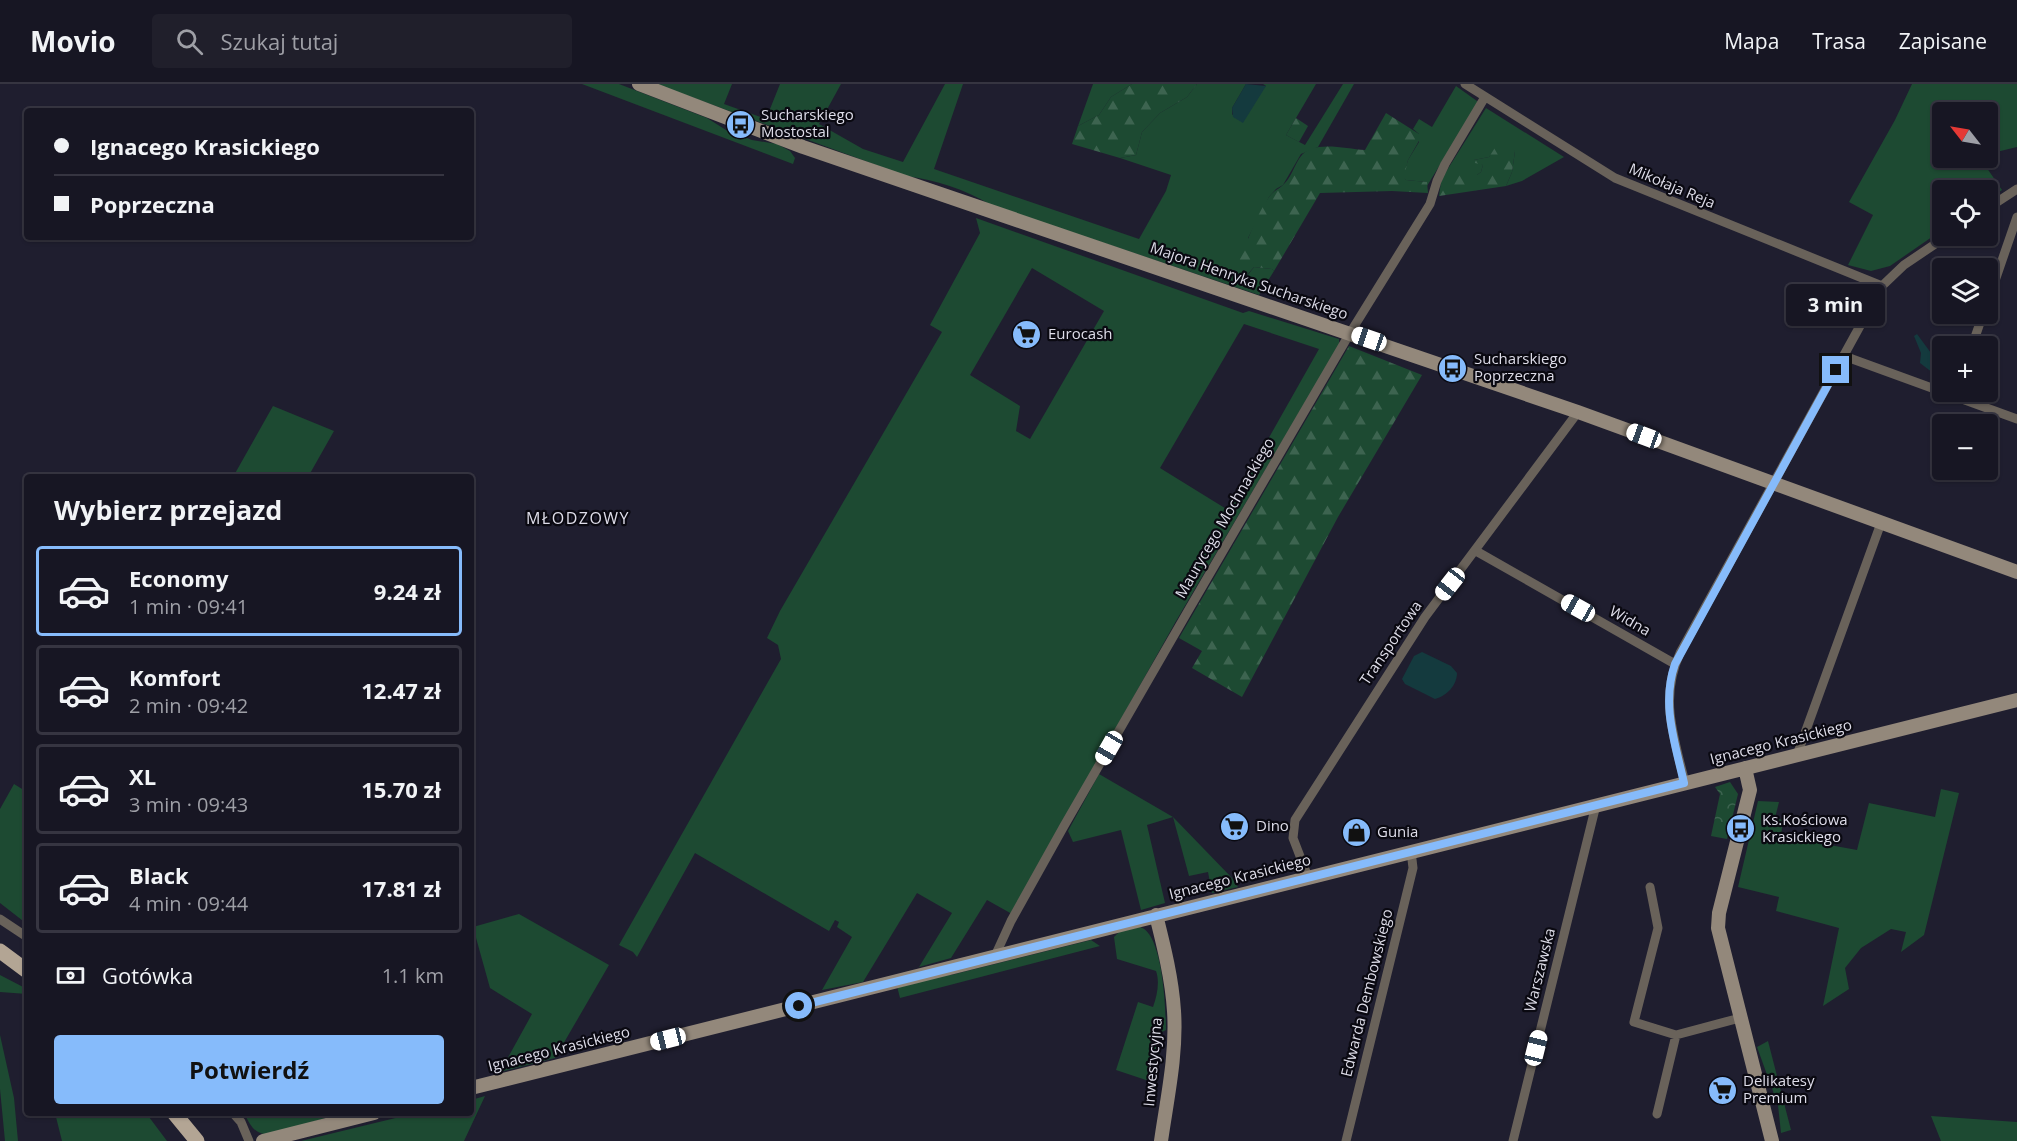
<!DOCTYPE html>
<html lang="pl">
<meta charset="utf-8">
<style>
body{margin:0;font-family:"Open Sans",sans-serif;background:#201f2b;color:#f1f3f6;height:100vh;display:flex;flex-direction:column;font-size:22px;white-space:nowrap}
*{box-sizing:border-box;margin:0}
p{font-size:20px;color:#9e9fa6}
.icon{flex:none;width:33px;height:33px;fill:none;stroke:currentColor;stroke-width:2;stroke-linecap:round;stroke-linejoin:round}
.map{position:relative;flex:1;overflow:hidden}
.details{position:absolute;left:24px;top:390px;width:450px;height:642px;display:flex;flex-direction:column;background:#171623;border-radius:6px;box-shadow:0 2px 4px #0004,0 0 0 2px #363541}
.details>*{flex:none}
.guide{position:absolute;left:24px;top:24px;width:450px;height:132px;border-radius:6px;box-shadow:0 2px 4px #0004,0 0 0 2px #363541;display:grid;align-content:center;height:132px;padding:0 30px;background:#171623}
.needle{width:39px;rotate:301deg}
.controls{position:absolute;left:1932px;top:18px;display:grid;gap:12px}
.controls a{display:grid;place-items:center;width:66px;height:66px;border-radius:6px;background:#171623;box-shadow:0 2px 4px #0004,0 0 0 2px #363541;font-size:30px}
.end{position:absolute;width:27px;height:27px;margin:-14px;border:8px solid #86bbfb;background:#111;box-shadow:0 0 0 3px #111}
.from{border-radius:50%}
.bubble{position:absolute;height:42px;border-radius:6px;background:#171623;box-shadow:0 2px 4px #0004,0 0 0 2px #363541;font-size:20px;font-weight:700;line-height:42px;text-align:center}
.car{position:absolute;width:18px;height:36px;margin:-18px -9px;border-radius:8px;box-shadow:0 0 4px 2px #0007;background:linear-gradient(#fff 24%,#345 0 40%,#fff 0 76%,#345 0 86%,#fff 0)}
.guide b{display:flex;align-items:center;gap:21px;height:57px;font-size:22px}
.guide b+b{border-top:2px solid #363541}
.guide i{width:15px;height:15px;background:#f1f3f6}
ul{padding:0;list-style:none}
li{display:flex;align-items:center;gap:18px;height:90px;margin:0 12px 9px;padding:0 18px;border:3px solid #363541;border-radius:6px}
li div{flex:1}
li b{display:block;font-size:22px}
li em{font-style:normal;font-weight:700}
li.selected{border-color:#86bbfb}
li>.icon{width:54px;height:54px;stroke-width:1.5}
h2{padding:0 30px;font-size:27px;line-height:72px}
.pay{display:flex;align-items:center;gap:15px;height:66px;padding:0 30px;font-size:22px}
.pay p{margin-inline-start:auto}
.cta{display:flex;gap:12px;margin-top:auto;padding:12px 30px}
.cta a{flex:1;height:69px;border-radius:6px;background:#86bbfb;color:#111;font-size:24px;font-weight:700;line-height:69px;text-align:center}
header{display:flex;align-items:center;gap:36px;box-sizing:border-box;height:84px;padding:0 30px;background:#171623;border-bottom:2px solid #363541}
header strong{font-size:28px}
nav{display:flex;gap:33px;margin-inline-start:auto;font-size:21px}
.search{width:420px;height:54px;background:#201f2b;display:flex;align-items:center;gap:15px;box-sizing:border-box;padding:0 21px;border-radius:6px;color:#9e9fa6;font-size:22px}
.map>svg:first-child{display:block}
.green{fill:#1d4a32;fill-rule:evenodd}
.forest{fill:url(#forest-firs)}
.park{fill:url(#park-crowns)}
.water{fill:#143a3e}
.lines{fill:none;stroke-linecap:round;stroke-linejoin:round}
.street{stroke:#69625a;stroke-width:9}
.secondary{stroke:#93887b;stroke-width:14}
.primary{stroke:#b3a594;stroke-width:15}
.route{stroke:#86bbfb;stroke-width:8}
.labels{text-anchor:middle;stroke-width:4.5;stroke-linejoin:round;paint-order:stroke}
.poi-label{font-size:15px;fill:#dedde9;stroke:#0a0911;text-anchor:start}
.street-label{font-size:15px;fill:#dedde9;stroke:#0a0911}
.neighbourhood-label{font-size:16px;letter-spacing:1.5px;fill:#dedde9;stroke:#0a0911}
</style>
<header>
<strong>Movio</strong>
<div class="search"><svg class="icon" aria-label="search" viewBox="0 0 24 24"><circle cx="10" cy="10" r="6"/><path d="M15 15l6 6"/></svg>Szukaj tutaj</div>
<nav><a>Mapa</a><a>Trasa</a><a>Zapisane</a></nav>
</header>
<div class="map">
<svg width="2017" height="1057" viewBox="0 0 2017 1057">
<defs>
<pattern id="forest-firs" width="22" height="20" patternUnits="userSpaceOnUse" patternTransform="scale(1.5)"><rect width="22" height="20" fill="#1d4a32"/><path d="M5 1l3.5 6h-7zM16 11l3.5 6h-7z" fill="#3d6450"/></pattern>
<pattern id="park-crowns" width="20" height="18" patternUnits="userSpaceOnUse" patternTransform="scale(1.5)"><rect width="20" height="18" fill="#1d4a32"/><path d="M2 6a3 3 0 1 1 6 0M12 15a3 3 0 1 1 6 0" fill="none" stroke="#3d6450"/></pattern>
</defs>
<rect width="100%" height="100%" fill="#1f1e2f"/>
<path class="green" d="M582,0H619L707,34L726,46L752,56L777,60L790,67L795,74L793,80Z
M656,0H732L724,20L766,35L780,0H841L819,40L863,65L903,78L945,0H963L934,85L1139,155L1166,107L1171,91L1120,74L1136,71L1142,48L1160,29L1187,13L1197,0H1246L1232,24V31L1266,2L1263,0H1316L1286,51L1305,61L1343,0H1354L1318,63L1301,70L1283,101L1276,105L1269,113L1248,154V160L1241,174L1247,192L1254,183L1272,185L1274,187L1259,211L991,121C964,105 936,96 906,92Z
M1093,0H1132L1111,13L1099,31L1078,42Z
M1912,0H2017V63L1988,70V28H1942V74H1980L2002,106L1988,116V106H1942V146L1890,182L1871,187L1848,181L1873,131L1849,118L1895,36Z
M1456,2L1477,17V20L1427,102L1426,98L1406,96L1403,93L1408,76L1419,58V50L1413,45L1419,35L1432,43Z
M1486,24L1564,73L1522,97L1506,102L1512,88L1515,67L1498,62L1489,73L1474,76L1483,81L1481,88L1477,91H1444Z
M976,134L1243,229L1249,227L1339,255V261L1176,537L1012,830L987,816L951,874L919,883L952,829L917,809L863,898L822,906L852,853L837,843L839,838L835,836L829,847L695,769L637,873L633,868L619,861L781,575L778,561L767,554L780,527L942,248L930,241L980,149ZM1032,184L1104,227L1030,355L1016,347L1020,322L970,291ZM1244,240L1319,265L1228,426L1160,384Z
M273,322L334,347L308,393H233Z
M1099,690L1173,733L1232,794L1238,803L1212,809L1208,788L1189,792L1173,733L1147,741L1165,819L1141,826L1121,746L1073,758L1068,747Z
M14,700L27,708V840L0,819V725Z
M1941,705L1959,709L1924,851L1901,868L1906,848L1891,845L1861,864L1845,884L1849,905L1823,922L1839,844L1776,827L1779,813L1738,803L1758,717L1779,718L1775,734L1783,736L1781,752L1857,766L1869,719L1935,733Z
M519,830L609,881L555,974L500,988L532,930L490,904L473,843Z
M1140,843C1163,849 1166,926 1166,946L1162,948L1155,999L1116,986L1138,918L1153,923C1157,912 1160,898 1156,887L1117,875L1114,853L1119,848Z
M1091,856L1100,862L900,914L897,902L942,890L951,891Z
M0,891L27,905V910L0,908Z
M0,951L14,1014L18,1057H5L0,1005Z
M1768,957L1791,1046L1781,1049L1778,1021L1757,963Z
M485,1012L464,1057H301L416,1029H471V1016Z
M55,1029H146L167,1057H62Z
M244,1029H254L265,1034L268,1029H342L269,1051C253,1049 251,1042 244,1029Z
M1931,1032L2017,1038V1057H1941Z"/>
<path class="forest" d="M1132,0H1197L1187,13L1160,29L1142,48L1136,71L1120,74L1072,60L1078,42L1099,31L1111,13Z
M1386,29L1419,50L1420,55L1408,76L1404,93L1406,96L1427,98L1428,109L1392,107L1320,109L1274,187L1272,185L1254,183L1246,192H1243L1234,187C1247,162 1253,136 1269,113C1273,107 1279,105 1283,101C1298,87 1294,66 1319,63C1333,61 1351,65 1365,66Z
M1296,34L1308,42L1299,58L1286,51Z
M1500,56L1508,57L1515,67L1512,88L1506,102L1439,112L1441,98L1444,91H1477L1481,88L1483,81L1475,79L1474,76L1489,73Z
M1349,262L1422,291L1338,433L1242,613L1192,584L1202,567L1179,554Z"/>
<path class="park" d="M1730,698L1738,710L1727,755L1711,752L1720,710L1715,703Z"/>
<path class="water" d="M1246,0L1266,2L1243,39L1233,33L1232,24Z
M1917,250L1931,269L1942,272V284L1938,283L1933,289L1920,279L1921,269L1914,252Z
M1422,568L1451,582L1457,589C1457,601 1447,612 1435,615L1405,600L1402,595L1414,572Z"/>
<g class="lines">
<path class="street" d="M1465,0L1615,94L1882,202
M1988,124L2017,105
M1988,217L2017,133
M1972,262L1983,230
M1844,272L2017,335
M1476,467L1675,580
M1797,671L1881,439
M1685,699C1674,652 1659,615 1680,569L1882,202L1904,181L1947,152
M1308,793L1293,754L1295,736L1425,533L1578,328
M1650,803L1658,844L1634,938L1676,951L1740,934
M0,835L27,853
M995,872L1011,837L1064,742L1188,527L1350,249L1430,120L1437,97L1445,80L1485,13
M233,1029L241,1038L249,1057
M1657,1030L1676,951
M1346,1057L1413,784L1411,767
M1513,1057L1596,721"/>
<path class="secondary" d="M639,0L803,63L1578,328L2017,488
M1745,684L1750,706L1719,829L1718,844L1772,1057
M1156,831C1164,863 1172,895 1174,927C1177,970 1167,1015 1161,1057
M471,1004L2017,616
M263,1057L374,1029"/>
<path class="primary" d="M0,867L27,887
M174,1029L197,1057"/>
</g>
<g class="lines">
<path class="route" d="M799,922L1684,699C1675,659 1661,620 1675,580L1836,286"/>
</g>
<defs>
<symbol id="bus-disc" viewBox="-11 -11 22 22"><circle r="9.5" fill="#86bbfb" stroke="#0a0911"/><path d="M-5-6H5V4H4V6H2V4H-2V6H-4V4H-5ZM-3.5-4V0h7V-4ZM-3.5 1.2v1.5H-2V1.2ZM2 1.2v1.5H3.5V1.2Z" fill="#111"/></symbol>
<symbol id="supermarket-disc" viewBox="-11 -11 22 22"><circle r="9.5" fill="#86bbfb" stroke="#0a0911"/><path d="M-6-5.5h2.5l.6 2H6L4.5 2H-2.5L-4.4-4H-6ZM-1.5 3.2a1.3 1.3 0 1 0 .1 0ZM3 3.2a1.3 1.3 0 1 0 .1 0Z" fill="#111"/></symbol>
<symbol id="shop-disc" viewBox="-11 -11 22 22"><circle r="9.5" fill="#86bbfb" stroke="#0a0911"/><path d="M-5-2.5h2.3a2.7 3.5 0 0 1 5.4 0H5L5.5 6h-11ZM-1.5-2.5h3a1.5 2.3 0 0 0-3 0Z" fill="#111"/></symbol>
</defs>
<g fill-rule="evenodd">
<use href="#bus-disc" x="724" y="24" width="33" height="33"/>
<use href="#supermarket-disc" x="1010" y="234" width="33" height="33"/>
<use href="#bus-disc" x="1436" y="268" width="33" height="33"/>
<use href="#supermarket-disc" x="1218" y="726" width="33" height="33"/>
<use href="#bus-disc" x="1724" y="728" width="33" height="33"/>
<use href="#shop-disc" x="1340" y="732" width="33" height="33"/>
<use href="#supermarket-disc" x="1706" y="990" width="33" height="33"/>
</g>
<g class="labels">
<g class="poi-label">
<text x="761" y="36">Sucharskiego<tspan x="761" dy="17">Mostostal</tspan></text>
<text x="1048" y="255">Eurocash</text>
<text x="1474" y="280">Sucharskiego<tspan x="1474" dy="17">Poprzeczna</tspan></text>
<text x="1762" y="741">Ks.Kościowa<tspan x="1762" dy="17">Krasickiego</tspan></text>
<text x="1256" y="747">Dino</text>
<text x="1377" y="753">Gunia</text>
<text x="1743" y="1002">Delikatesy<tspan x="1743" dy="17">Premium</tspan></text>
</g>
<g class="street-label">
<text transform="translate(1672 102) rotate(23)" y="5">Mikołaja Reja</text>
<text transform="translate(1249 197) rotate(19)" y="5">Majora Henryka Sucharskiego</text>
<text transform="translate(1225 434) rotate(-60)" y="5">Maurycego Mochnackiego</text>
<text transform="translate(1630 537) rotate(30)" y="5">Widna</text>
<text transform="translate(1391 559) rotate(-56)" y="5">Transportowa</text>
<text transform="translate(1781 658) rotate(-14)" y="5">Ignacego Krasickiego</text>
<text transform="translate(1240 793) rotate(-14)" y="5">Ignacego Krasickiego</text>
<text transform="translate(1540 886) rotate(-76)" y="5">Warszawska</text>
<text transform="translate(1367 909) rotate(-76)" y="5">Edwarda Dembowskiego</text>
<text transform="translate(559 965) rotate(-14)" y="5">Ignacego Krasickiego</text>
<text transform="translate(1153 978) rotate(-85)" y="5">Inwestycyjna</text>
</g>
<g class="neighbourhood-label">
<text x="578" y="440">MŁODZOWY</text>
</g>
</g>
</svg>
<div class="controls">
<a><svg class="needle" viewBox="-14 -14 28 28"><path d="M0-13l5 13h-10z" fill="#e53935"/><path d="M0 13l5-13h-10z" fill="#9e9fa6"/></svg></a>
<a><svg class="icon" aria-label="locate" viewBox="0 0 24 24"><circle cx="12" cy="12" r="6"/><path d="M12 2v4M12 18v4M2 12h4M18 12h4"/></svg></a>
<a><svg class="icon" aria-label="layers" viewBox="0 0 24 24"><path d="M12 4l9 5-9 5-9-5zM3 14l9 5 9-5"/></svg></a>
<a>+</a>
<a>−</a>
</div>
<i class="end from" style="left:799px;top:922px"></i>
<i class="end" style="left:1836px;top:286px"></i>
<div class="bubble" style="left:1786px;top:200px;width:99px">3 min</div>
<i class="car" style="left:1369px;top:255px;rotate:289deg"></i>
<i class="car" style="left:1644px;top:352px;rotate:290deg"></i>
<i class="car" style="left:1450px;top:500px;rotate:218deg"></i>
<i class="car" style="left:1578px;top:524px;rotate:299deg"></i>
<i class="car" style="left:1109px;top:664px;rotate:210deg"></i>
<i class="car" style="left:668px;top:955px;rotate:256deg"></i>
<i class="car" style="left:1536px;top:964px;rotate:14deg"></i>
<div class="guide">
<b><i class="from"></i>Ignacego Krasickiego</b>
<b><i></i>Poprzeczna</b>
</div>
<section class="details">
<h2>Wybierz przejazd</h2>
<ul>
<li class="selected"><svg class="icon" aria-label="car" viewBox="0 0 24 24"><path d="M5 17H2v-5l4-1 3-4h7l3 4 3 1v5h-3M9 17h6M6 11h13"/><circle cx="7" cy="17" r="2"/><circle cx="17" cy="17" r="2"/></svg><div><b>Economy</b><p>1 min · 09:41</p></div><em>9.24 zł</em></li>
<li><svg class="icon" aria-label="car" viewBox="0 0 24 24"><path d="M5 17H2v-5l4-1 3-4h7l3 4 3 1v5h-3M9 17h6M6 11h13"/><circle cx="7" cy="17" r="2"/><circle cx="17" cy="17" r="2"/></svg><div><b>Komfort</b><p>2 min · 09:42</p></div><em>12.47 zł</em></li>
<li><svg class="icon" aria-label="car" viewBox="0 0 24 24"><path d="M5 17H2v-5l4-1 3-4h7l3 4 3 1v5h-3M9 17h6M6 11h13"/><circle cx="7" cy="17" r="2"/><circle cx="17" cy="17" r="2"/></svg><div><b>XL</b><p>3 min · 09:43</p></div><em>15.70 zł</em></li>
<li><svg class="icon" aria-label="car" viewBox="0 0 24 24"><path d="M5 17H2v-5l4-1 3-4h7l3 4 3 1v5h-3M9 17h6M6 11h13"/><circle cx="7" cy="17" r="2"/><circle cx="17" cy="17" r="2"/></svg><div><b>Black</b><p>4 min · 09:44</p></div><em>17.81 zł</em></li>
</ul>
<div class="pay"><svg class="icon" aria-label="cash" viewBox="0 0 24 24"><path d="M3 7h18v10H3z"/><circle cx="12" cy="12" r="2"/></svg>Gotówka<p>1.1 km</p></div>
<div class="cta"><a>Potwierdź</a></div>
</section>
</div>
